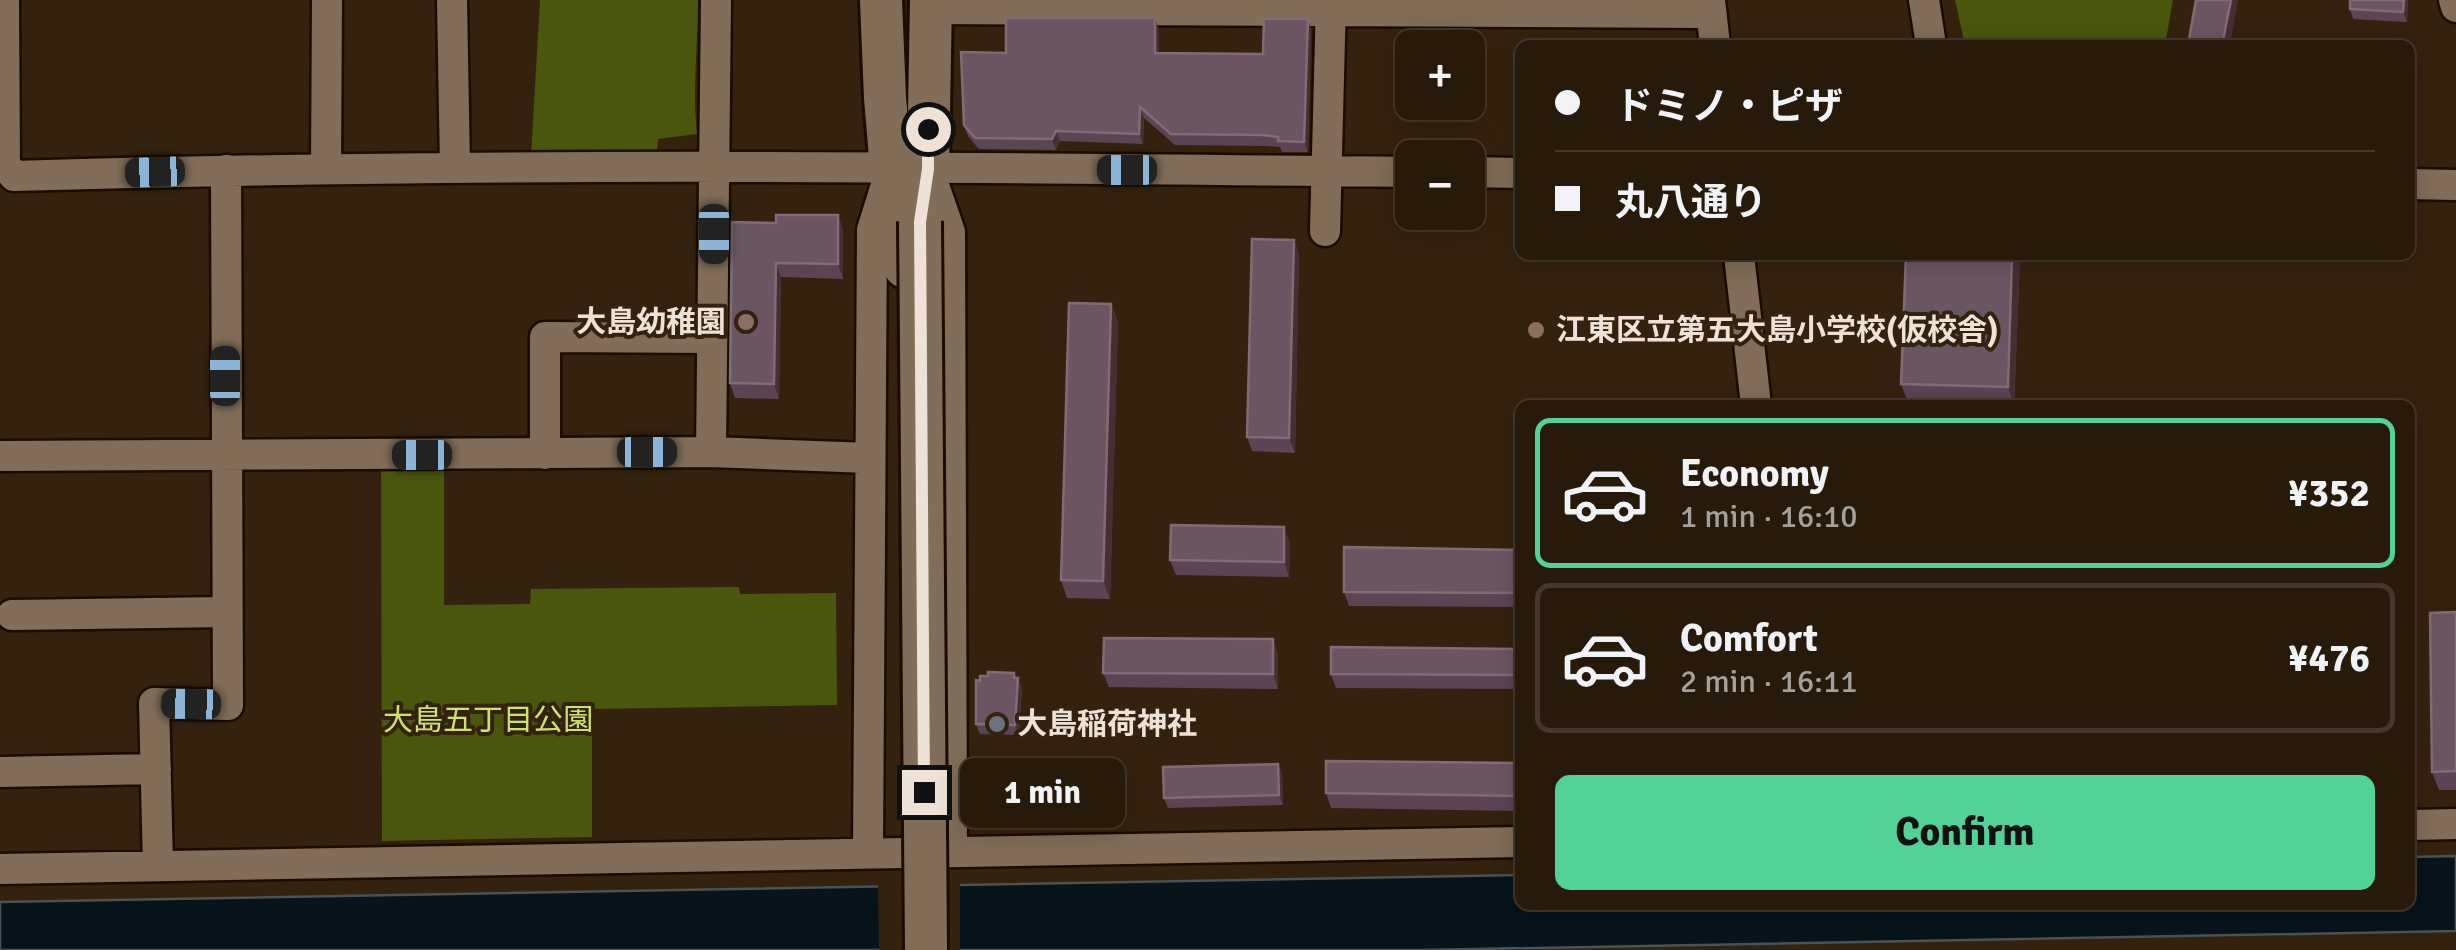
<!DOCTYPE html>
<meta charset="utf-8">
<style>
body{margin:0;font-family:Signika,"Noto Sans JP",sans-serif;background:#2f2313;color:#f1f3f6;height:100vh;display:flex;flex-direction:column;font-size:38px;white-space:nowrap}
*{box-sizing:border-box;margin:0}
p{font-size:32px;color:#a4a19c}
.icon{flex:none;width:55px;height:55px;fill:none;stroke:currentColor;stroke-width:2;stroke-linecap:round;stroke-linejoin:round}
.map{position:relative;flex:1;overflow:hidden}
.details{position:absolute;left:1515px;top:400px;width:900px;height:510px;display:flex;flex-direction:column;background:#271a0a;border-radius:15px;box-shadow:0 5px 25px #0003,0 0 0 2px #43382b}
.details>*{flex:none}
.banner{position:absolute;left:1515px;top:40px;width:900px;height:220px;border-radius:15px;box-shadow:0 5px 25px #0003,0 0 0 2px #43382b;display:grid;align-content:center;height:220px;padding:0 40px;background:#271a0a}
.tools{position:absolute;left:1395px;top:30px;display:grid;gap:20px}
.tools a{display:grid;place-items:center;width:90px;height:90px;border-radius:15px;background:#271a0a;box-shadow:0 5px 25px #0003,0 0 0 2px #43382b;font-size:50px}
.end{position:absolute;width:45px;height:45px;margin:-22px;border:12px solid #eee2d6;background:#111;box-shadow:0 0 0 5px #111}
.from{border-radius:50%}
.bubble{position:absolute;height:70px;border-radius:15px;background:#271a0a;box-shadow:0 5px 25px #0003,0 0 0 2px #43382b;font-size:32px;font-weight:800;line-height:70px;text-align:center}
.car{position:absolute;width:30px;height:60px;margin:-30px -15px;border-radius:12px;box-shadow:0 0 8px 2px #0007;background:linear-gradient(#222 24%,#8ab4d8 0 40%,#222 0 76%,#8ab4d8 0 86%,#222 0)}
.banner b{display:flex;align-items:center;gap:35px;height:95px;font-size:38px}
.banner b+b{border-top:2px solid #43382b}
.banner i{width:25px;height:25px;background:#f1f3f6}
ul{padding:18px 0 0;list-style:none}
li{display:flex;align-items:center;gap:30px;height:150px;margin:0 20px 15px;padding:0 20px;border:5px solid #43382b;border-radius:15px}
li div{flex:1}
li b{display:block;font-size:38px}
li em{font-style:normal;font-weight:800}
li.selected{border-color:#51d397}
li>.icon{width:90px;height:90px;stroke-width:1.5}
.primary-button{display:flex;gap:20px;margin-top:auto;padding:20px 40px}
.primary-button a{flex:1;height:115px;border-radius:15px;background:#51d397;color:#111;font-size:40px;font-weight:800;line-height:115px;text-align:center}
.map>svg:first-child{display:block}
.green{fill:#4a560d}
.water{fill:#07141b;stroke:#4c5253;stroke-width:2.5}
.pier{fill:#34220e}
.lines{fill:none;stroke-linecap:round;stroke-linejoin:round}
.street-casing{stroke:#1b0b00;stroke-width:35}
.secondary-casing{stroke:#1b0b00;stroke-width:48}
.street{stroke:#826e58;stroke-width:30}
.secondary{stroke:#826e58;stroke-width:42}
.secondary-bridge-casing{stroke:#1b0b00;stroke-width:48;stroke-linecap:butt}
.secondary-bridge{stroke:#826e58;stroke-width:42}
.wall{fill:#5a4555}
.shaded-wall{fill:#443033}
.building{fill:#6a5663;stroke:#7f6c75;stroke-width:2.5}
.route{stroke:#eee2d6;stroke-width:12}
.education-dot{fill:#8d6e63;stroke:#34220e;stroke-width:4}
.worship-dot{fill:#6b7280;stroke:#34220e;stroke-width:4}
.labels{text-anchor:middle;stroke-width:8;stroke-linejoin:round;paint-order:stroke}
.poi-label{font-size:30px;font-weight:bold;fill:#eee2d6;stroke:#34220e;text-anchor:start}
.park-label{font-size:30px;fill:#cde46c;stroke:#34220e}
</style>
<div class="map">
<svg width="2456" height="950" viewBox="0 0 2456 950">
<rect width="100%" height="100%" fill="#34220e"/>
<path class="green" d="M540,0H698C698,45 692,90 697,134L658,139L657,153L531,156Z
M1955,0H2173L2165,45H1965Z
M444,470V605L530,604L531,589L739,587L740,594L836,593L837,705L592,709V837L382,841L381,471Z"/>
<path class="water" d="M2456,856V931L1423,950H0V902L1520,875V905H2410V857Z"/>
<path class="pier" d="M960,880V950H879L878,881Z"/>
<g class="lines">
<defs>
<path id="street" d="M4,0L5,165L14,176C480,162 946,167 1412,172
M452,0L455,168
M1710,0L1715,45
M1924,0L1931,45
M2454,0L2456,7
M930,9L1711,13
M326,169L327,0
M1468,172L1520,173
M931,177L950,232L952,850
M2410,184L2456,185
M1325,231L1331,0
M1739,255L1756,405
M711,452L716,0
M545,454V337L712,338
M0,456L711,452L868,458
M12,615L227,612
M0,772L156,769
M2410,825L2456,824
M868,852L872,230L891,169
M158,866L154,703L228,705L226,170
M0,869L1520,842"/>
<path id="secondary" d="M881,0L885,98L891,169L906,218L905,267
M920,221L928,169L931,0"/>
</defs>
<use href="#street" class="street-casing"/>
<use href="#secondary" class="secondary-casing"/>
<use href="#street" class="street"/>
<use href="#secondary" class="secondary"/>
<defs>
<path id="secondary-bridge" d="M920,221L926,950"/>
</defs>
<use href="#secondary-bridge" class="secondary-bridge-casing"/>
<use href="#secondary-bridge" class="secondary-bridge"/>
</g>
<path class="wall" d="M2350,0H2408L2407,22L2353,19L2350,9Z
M1308,19L1311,30L1308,152H1282L1280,147L1267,146L1175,145L1144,118L1143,144L1060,141L1056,150L979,149L968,136L964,125L1006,53L1159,29V53L1263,54Z
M838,215L843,230V279L781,277L779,399L735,398L730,383L776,223Z
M1294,240L1299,254L1295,453L1252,451L1247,437Z
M2020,260L2014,405L1908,402L1901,384Z
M1111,304L1118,322L1110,599L1067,598L1061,580Z
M1290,542L1289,577L1176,575L1170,560Z
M1520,550V607L1349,606L1344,592Z
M2456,612V790H2439L2432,772Z
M1520,649V689L1336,688L1331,674Z
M1278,654V689L1109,687L1103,673Z
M1014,673L1022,688L1019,735L980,734L976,724L980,681Z
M1520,763V811L1331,808L1326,793Z
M1278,764L1282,774L1283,805L1168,808L1164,798Z"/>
<path class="shaded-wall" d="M2231,0H2238L2230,45H2222Z
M2404,0H2408L2407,22L2403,12Z
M1155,18L1159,29V63L1155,53Z
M1308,19L1311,30L1308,152L1304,142Z
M1140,107L1144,118L1143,144L1139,134Z
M1056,131L1060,141L1056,150L1052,139Z
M838,215L843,230V279L838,264Z
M1294,240L1299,254L1295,453L1289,438Z
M2012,255H2018L2020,260L2014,405L2008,387Z
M776,263L781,277L779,399L774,384Z
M1111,304L1118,322L1110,599L1103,581Z
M1284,527L1290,542L1289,577L1284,562Z
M1273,639L1278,654V689L1273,674Z
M1018,678L1022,688L1019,735L1015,725Z
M1278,764L1282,774L1283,805L1279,795Z"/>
<path class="building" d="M2196,0H2231L2222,45H2188Z
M2350,0H2404L2403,12L2350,9Z
M1006,18H1155V53L1263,54L1264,19H1308L1304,142L1278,141V137L1263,135L1171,134L1140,107L1139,134L1056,131L1052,139L975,138L964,125L961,52L1006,53Z
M776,215H838V264L776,263L774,384L730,383L732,222L776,223Z
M1252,239L1294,240L1289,438L1247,437Z
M1906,255H2012L2008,387L1901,384Z
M1069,303L1111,304L1103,581L1061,580Z
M1171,525L1284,527V562L1170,560Z
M1344,547L1520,550V593L1344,592Z
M2456,612V771L2432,772L2430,613Z
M1104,638L1273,639V674L1103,673Z
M1331,647L1520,649V675L1331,674Z
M988,672L1014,673V678H1018L1015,725L976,724V680L980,681V676H988Z
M1326,761L1520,763V796L1326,793Z
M1278,764L1279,795L1164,798L1163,767Z"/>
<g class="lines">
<path class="route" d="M924,792L920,222L928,169V129"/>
</g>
<g class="education-dot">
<circle cx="746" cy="322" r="10"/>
<circle cx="1536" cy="330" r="10"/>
</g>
<circle class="worship-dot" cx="997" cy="724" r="10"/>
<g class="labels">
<g class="poi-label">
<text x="726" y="332" text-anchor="end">大島幼稚園</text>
<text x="1556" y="340">江東区立第五大島小学校(仮校舎)</text>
<text x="1017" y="734">大島稲荷神社</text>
</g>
<g class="park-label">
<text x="488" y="730">大島五丁目公園</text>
</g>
</g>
</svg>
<div class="tools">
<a>+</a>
<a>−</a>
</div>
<i class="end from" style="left:928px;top:129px"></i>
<i class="end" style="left:924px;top:792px"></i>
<div class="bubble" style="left:960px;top:758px;width:165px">1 min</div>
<i class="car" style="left:1127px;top:170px;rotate:270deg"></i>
<i class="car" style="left:155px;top:172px;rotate:268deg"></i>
<i class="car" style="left:714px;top:234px;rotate:180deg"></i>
<i class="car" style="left:225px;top:376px;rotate:0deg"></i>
<i class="car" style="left:647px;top:452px;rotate:90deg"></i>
<i class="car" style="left:422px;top:455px;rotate:270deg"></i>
<i class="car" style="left:191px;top:704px;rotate:271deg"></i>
<div class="banner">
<b><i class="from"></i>ドミノ・ピザ</b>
<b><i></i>丸八通り</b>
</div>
<section class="details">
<ul>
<li class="selected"><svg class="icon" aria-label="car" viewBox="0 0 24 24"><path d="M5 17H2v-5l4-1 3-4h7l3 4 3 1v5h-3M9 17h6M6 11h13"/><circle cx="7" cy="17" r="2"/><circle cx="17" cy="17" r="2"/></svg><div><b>Economy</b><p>1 min · 16:10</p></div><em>¥352</em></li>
<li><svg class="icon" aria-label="car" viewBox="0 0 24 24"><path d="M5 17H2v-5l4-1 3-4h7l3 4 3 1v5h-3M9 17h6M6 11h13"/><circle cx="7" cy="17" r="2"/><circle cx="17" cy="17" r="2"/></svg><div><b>Comfort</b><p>2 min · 16:11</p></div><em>¥476</em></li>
</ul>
<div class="primary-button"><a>Confirm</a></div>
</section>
</div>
